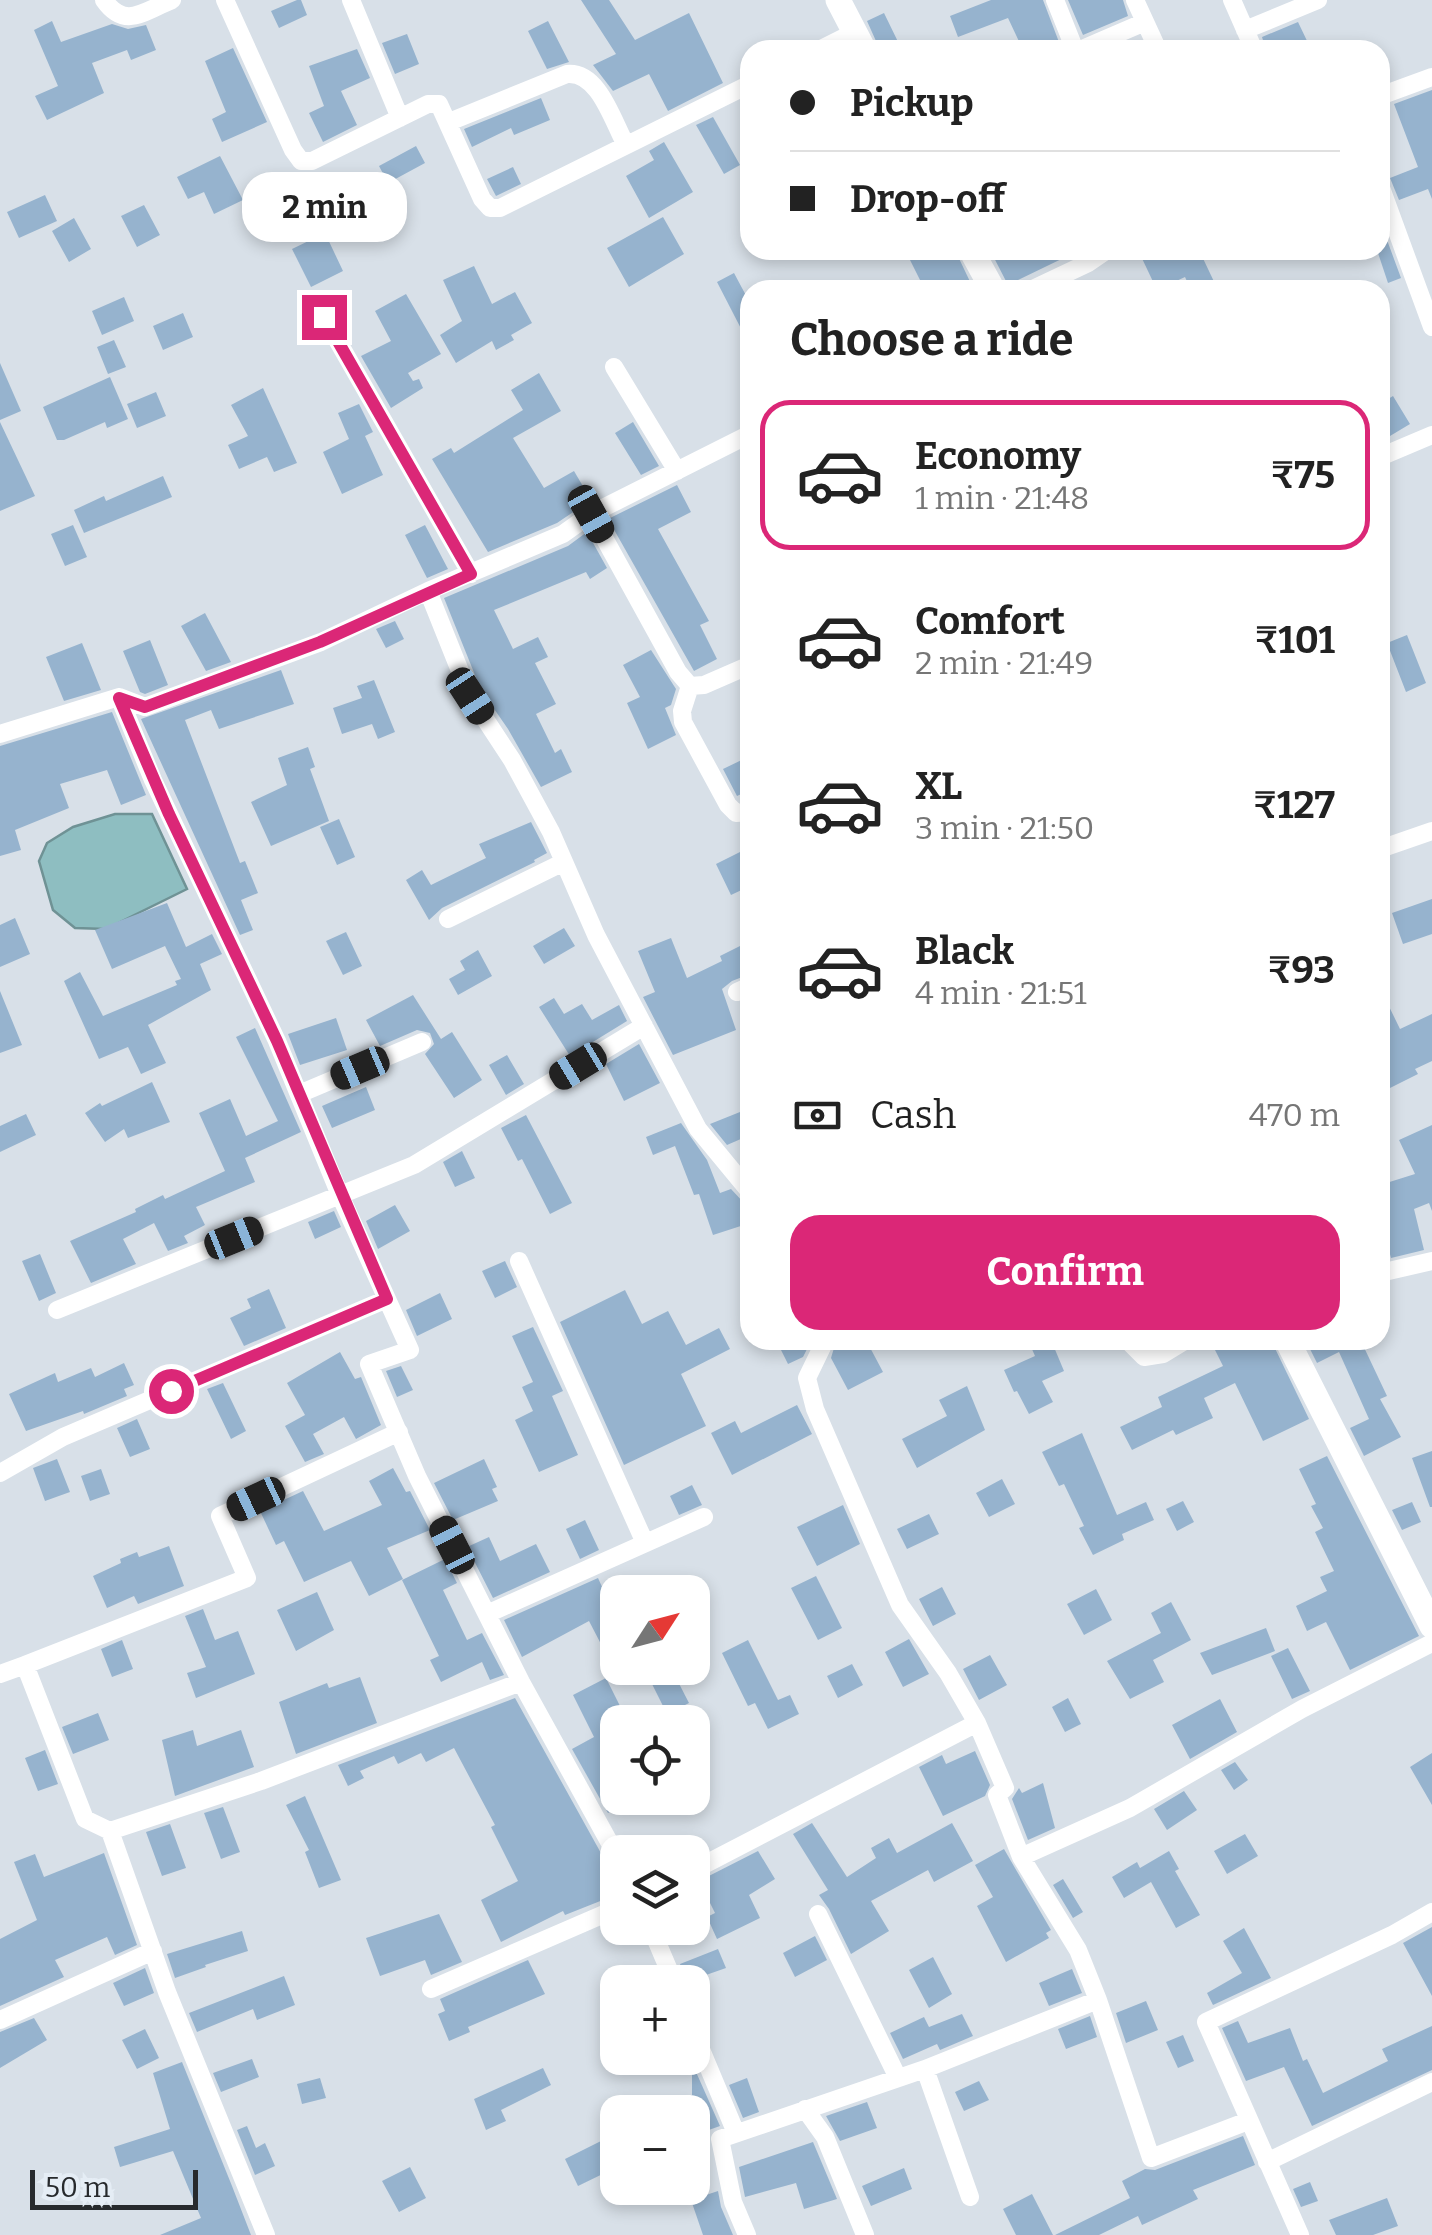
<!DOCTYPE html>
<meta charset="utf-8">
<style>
body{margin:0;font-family:Bitter,serif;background:#f6f6f6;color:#222;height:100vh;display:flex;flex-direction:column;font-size:38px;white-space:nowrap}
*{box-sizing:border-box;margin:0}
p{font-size:32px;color:#767676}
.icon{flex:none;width:55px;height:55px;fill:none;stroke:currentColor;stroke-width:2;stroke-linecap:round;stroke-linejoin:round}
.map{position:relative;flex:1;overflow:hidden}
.sheet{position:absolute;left:740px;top:280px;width:650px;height:1070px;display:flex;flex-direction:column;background:#fff;border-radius:30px;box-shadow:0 5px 15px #0003}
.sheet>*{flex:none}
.banner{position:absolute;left:740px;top:40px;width:650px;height:220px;border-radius:30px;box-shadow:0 5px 15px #0003;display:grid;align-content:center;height:220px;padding:0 50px;background:#fff}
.needle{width:65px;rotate:54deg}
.buttons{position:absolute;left:600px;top:1575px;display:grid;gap:20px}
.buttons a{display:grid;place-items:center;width:110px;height:110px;border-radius:20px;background:#fff;box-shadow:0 5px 15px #0003;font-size:50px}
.scale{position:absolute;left:30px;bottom:25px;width:168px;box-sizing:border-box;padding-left:10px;border:5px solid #272a2d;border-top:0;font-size:28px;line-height:35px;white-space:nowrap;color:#272a2d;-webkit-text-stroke:8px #e5edf5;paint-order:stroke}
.end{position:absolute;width:45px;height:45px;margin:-22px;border:12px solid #db2777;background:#fff;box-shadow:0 0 0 5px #fff}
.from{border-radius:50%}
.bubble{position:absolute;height:70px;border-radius:30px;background:#fff;box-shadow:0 5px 15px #0003;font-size:32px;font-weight:700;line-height:70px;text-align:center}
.car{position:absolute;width:30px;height:60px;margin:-30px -15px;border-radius:12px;box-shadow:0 0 8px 2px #0007;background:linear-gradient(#222 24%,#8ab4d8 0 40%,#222 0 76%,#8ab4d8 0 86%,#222 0)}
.banner b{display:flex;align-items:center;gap:35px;height:95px;font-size:38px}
.banner b+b{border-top:2px solid #e0e0e0}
.banner i{width:25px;height:25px;background:#222}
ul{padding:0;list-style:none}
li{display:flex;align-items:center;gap:30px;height:150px;margin:0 20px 15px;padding:0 30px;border:5px solid transparent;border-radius:30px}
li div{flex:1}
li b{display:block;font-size:38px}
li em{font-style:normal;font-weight:700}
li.active{border-color:#db2777}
li>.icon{width:90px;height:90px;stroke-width:1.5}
h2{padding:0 50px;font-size:45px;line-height:120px}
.pay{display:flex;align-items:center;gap:25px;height:110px;padding:0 50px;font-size:38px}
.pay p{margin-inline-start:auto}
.cta{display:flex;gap:20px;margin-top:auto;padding:20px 50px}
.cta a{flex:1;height:115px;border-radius:30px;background:#db2777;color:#fff;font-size:40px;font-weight:700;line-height:115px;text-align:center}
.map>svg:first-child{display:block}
.water{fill:#8ebec1;stroke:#6f9295;stroke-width:2.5}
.building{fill:#96b3ce}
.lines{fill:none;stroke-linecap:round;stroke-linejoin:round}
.street{stroke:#fff;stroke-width:18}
.secondary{stroke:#fff;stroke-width:25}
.route{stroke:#db2777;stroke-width:12}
</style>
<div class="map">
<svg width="1432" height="2235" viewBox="0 0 1432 2235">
<rect width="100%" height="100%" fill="#d8e0e8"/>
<path class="water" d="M115,814H152L187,889L106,929L75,928L53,910L39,861L47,843L73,827Z"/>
<path class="building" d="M297,0H301L307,15L279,28L271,11Z
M581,0H609L635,40L689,13L723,83L668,111L649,74L613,91L593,65L616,54Z
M991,0H1043L1062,50H1023L1008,18L958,37L950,16Z
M1068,0H1123L1128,16L1083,35Z
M884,13L902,50H880L867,21Z
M52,21L61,42L112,24L128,29L146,25L156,50L131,60L127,50L92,63L104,93L47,120L35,96L58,86L34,30Z
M548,21L569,62L547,69L528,31Z
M1298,22L1309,45L1300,50H1266L1262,37Z
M407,34L419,64L395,74L382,43Z
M233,48L267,122L222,142L212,119L226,112L205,61Z
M357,49L370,78L341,91L357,125L323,142L309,113L324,106L309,66Z
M1432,90V199L1428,189L1399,200L1390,178L1418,167L1394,104Z
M541,98L550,120L514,135L511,128L472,147L464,129Z
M713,117L740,165L724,174L696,125Z
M664,142L693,192L649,218L626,176L654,160L649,151Z
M416,146L425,163L388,183L379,166Z
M220,156L243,200L214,214L204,192L188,199L177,177Z
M513,167L521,184L496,196L487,179Z
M45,195L57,221L19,238L7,212Z
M144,205L160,235L137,247L121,216Z
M663,217L684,254L629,287L607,248Z
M74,218L91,249L69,262L52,231Z
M1380,221L1401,278L1388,283L1377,250H1380Z
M325,233L343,271L311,287L292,249Z
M905,250H955L974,290H925Z
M990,250H1080L1008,285Z
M1138,250H1199L1218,290H1191L1185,277L1157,290Z
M474,266L492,304L515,292L532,323L511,335L514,340L496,350L492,341L456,363L440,335L462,321L443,280Z
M734,273L750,303V346L717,282Z
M406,294L441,354L408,373L413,381L419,379L423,388L391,408L361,356L391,341L375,311Z
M124,297L134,321L102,335L92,311Z
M183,313L193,337L163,350L153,326Z
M114,340L126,367L108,374L97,347Z
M0,363L21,411L0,420Z
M539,373L561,411L513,438L544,488L574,471L591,500L557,523L488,552L432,459L451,448L454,453L523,410L511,390Z
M110,377L128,419L107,428L105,422L64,440H57L43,407Z
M263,388L297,463L274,472L267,457L239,469L228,445L248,436L231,405Z
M156,392L166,416L137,428L127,404Z
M1393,396L1410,424L1380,442V404Z
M359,404L373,432L365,436L383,475L342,494L323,452L349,439L338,413Z
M0,422L35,496L0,511Z
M633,422L659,466L641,475L615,433Z
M163,476L172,497L84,533L74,510L104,496L106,501Z
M677,485L691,512L658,529L709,621L700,625L717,659L694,671L608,519Z
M73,525L87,557L65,566L51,534Z
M425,525L448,569L427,578L405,535Z
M587,532L607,568L590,579L586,572L494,610L513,649L538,637L548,657L535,663L556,704L536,714L555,753L561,749L572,772L541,787L508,729L481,690L444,598L568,546Z
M205,613L231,662L206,671L181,626Z
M395,621L404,639L386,648L376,629Z
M1407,635L1426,683L1406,692L1387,643Z
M150,640L168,685L145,694L140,692L123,651Z
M82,643L101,690L64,701L46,657Z
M651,650L676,689L671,705L665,708L676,735L648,749L627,703L640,697L623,665Z
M281,670L294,704L219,729L211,710L185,720L240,863L245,861L258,893L241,900L253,930L240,935L141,719Z
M374,680L395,732L378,739L372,724L342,734L333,708L362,698L357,686Z
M112,712L146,795L121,805L107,770L60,784L69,808L15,830L21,850L0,856V746Z
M308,747L315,767L310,769L329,821L271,846L251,802L287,785L278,758Z
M750,756V790L737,796L723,769Z
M339,819L355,857L337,865L320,827Z
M531,822L547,853L534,860L535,862L442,908L429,920L406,880L422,870L431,885L486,858L479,844Z
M740,852L750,872V886L731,895L716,864Z
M1432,899V934L1403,944L1392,913Z
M167,903L186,947L212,934L222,954L200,964L211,990L148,1025L166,1063L141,1074L128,1047L99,1059L64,981L80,972L103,1016L177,985L175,981L181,979L165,946L112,969L95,930Z
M15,918L30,954L0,967V925Z
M564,928L575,946L544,964L533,946Z
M346,932L362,966L343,975L326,941Z
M671,938L687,978L722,961L720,956L750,941V974L732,981L722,989L736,1030L673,1055L643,997L655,992L638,951Z
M478,950L492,976L458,995L449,979L465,970L460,961Z
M1380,988L1400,1029L1432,1014V1061L1415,1069L1418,1074L1380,1093Z
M0,991L22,1045L0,1053Z
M413,995L441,1039L452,1032L482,1080L454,1098L425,1054L434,1044L430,1033L417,1030L380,1046L366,1020Z
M554,998L564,1014L582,1004L592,1020L619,1005L627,1021L570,1056L539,1007Z
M336,1018L347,1050L300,1065L288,1034Z
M255,1028L301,1132L245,1158L255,1182L196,1207L205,1225L184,1236L188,1243L168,1251L154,1223L123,1239L136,1264L91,1283L70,1241L136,1212L135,1209L163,1195L165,1199L225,1171L199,1113L230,1099L246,1136L278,1121L236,1037Z
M639,1044L660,1083L624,1101L606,1064Z
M507,1055L524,1084L506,1095L489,1065Z
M152,1082L170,1122L128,1138L124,1129L105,1142L85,1113L100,1103L102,1106Z
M366,1087L375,1110L332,1128L322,1106Z
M750,1108V1135L727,1145L710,1124Z
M26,1114L36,1135L0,1152V1126Z
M526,1115L572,1203L550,1214L522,1159L518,1161L501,1128Z
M681,1123L707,1160L720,1193L731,1189L745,1204L750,1223L713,1235L699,1194L694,1195L675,1146L653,1155L646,1137Z
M1432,1125V1211L1429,1203L1414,1209L1424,1250L1391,1258L1380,1217V1185L1415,1174L1399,1140Z
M462,1151L475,1178L455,1187L443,1162Z
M395,1205L410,1231L378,1249L366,1221Z
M334,1211L341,1227L315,1239L308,1222Z
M40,1254L56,1293L39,1301L22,1261Z
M505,1261L517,1287L495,1298L482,1271Z
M269,1289L286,1328L244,1346L230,1318L251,1308L247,1299Z
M625,1290L642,1324L668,1311L686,1345L719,1328L730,1349L681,1374L706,1426L624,1465L560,1322Z
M440,1293L452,1319L417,1336L406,1310Z
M533,1327L563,1391L552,1396L578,1455L539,1472L515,1420L533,1411L522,1387L533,1382L512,1336Z
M776,1340H807L808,1347L803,1357L788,1364Z
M833,1340H866L883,1372L848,1390L831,1358L834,1348Z
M1028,1340H1051L1064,1371L1042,1381L1053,1402L1029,1414L1017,1391L1014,1392L1004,1370L1035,1356Z
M1210,1340H1271L1309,1419L1263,1441L1235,1383L1204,1398L1213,1418L1176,1435L1173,1430L1132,1450L1120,1427L1162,1407L1158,1397L1223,1366Z
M1313,1340H1364L1361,1341L1387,1396L1380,1399L1401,1437L1364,1456L1350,1428L1369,1419L1339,1352L1317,1363L1307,1343Z
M340,1352L355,1379L361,1377L381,1425L356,1439L344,1417L313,1434L324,1454L305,1462L285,1426L305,1415L287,1383Z
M124,1363L134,1385L124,1389L127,1396L84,1414L83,1411L26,1431L9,1394L55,1373L58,1382L91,1368L95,1377Z
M401,1366L413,1390L397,1397L386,1371Z
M223,1383L246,1431L231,1439L207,1389Z
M967,1386L985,1430L917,1468L902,1439L947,1416L939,1400Z
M797,1405L812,1434L732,1475L711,1433L735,1421L741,1433Z
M137,1419L150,1449L130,1457L117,1428Z
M1082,1433L1117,1515L1146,1502L1154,1520L1122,1534L1124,1540L1093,1555L1079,1528L1084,1526L1064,1484L1059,1486L1042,1452Z
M1432,1451V1507H1430L1412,1458Z
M1327,1456L1419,1636L1350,1670L1326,1622L1307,1631L1296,1606L1327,1591L1320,1577L1334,1571L1315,1532L1323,1528L1311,1506L1316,1504L1299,1469Z
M57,1459L70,1492L45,1501L33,1468Z
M484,1459L497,1487L492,1489L498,1501L453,1520L434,1483Z
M393,1468L406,1492L410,1491L430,1530L387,1548L403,1579L369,1596L351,1561L304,1582L284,1541L276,1545L260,1511L303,1491L324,1531L382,1505L369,1481Z
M101,1469L110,1494L90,1501L81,1476Z
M1002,1479L1015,1504L989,1517L976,1493Z
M692,1485L702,1505L679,1515L670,1496Z
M1183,1501L1194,1522L1177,1531L1166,1509Z
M1412,1502L1421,1522L1402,1530L1392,1510Z
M843,1505L860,1544L817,1566L797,1527Z
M929,1514L939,1534L907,1549L897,1529Z
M585,1520L599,1550L580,1559L566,1529Z
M489,1537L500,1561L536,1544L550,1572L493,1598L467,1547Z
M169,1546L184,1586L138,1604L134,1596L107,1608L93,1576L121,1563L120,1559L137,1552L139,1557Z
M445,1559L457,1583L443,1590L467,1640L482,1633L504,1675L490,1680L482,1662L441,1682L430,1660L439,1656L402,1580Z
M816,1576L842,1628L818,1640L791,1588Z
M598,1578L618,1622V1638L602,1646L589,1621L522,1657L504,1620Z
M942,1587L956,1614L933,1626L919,1599Z
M1096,1589L1112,1620L1084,1635L1067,1604Z
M317,1592L334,1630L296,1651L277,1610Z
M1171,1602L1191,1640L1153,1660L1164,1682L1130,1699L1107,1661L1161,1633L1151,1613Z
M203,1609L215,1640L238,1631L255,1674L196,1698L187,1673L206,1667L185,1616Z
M1266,1628L1275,1651L1212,1675L1200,1653Z
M909,1639L929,1674L903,1687L885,1652Z
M122,1640L133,1669L112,1677L101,1649Z
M748,1640L778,1700L790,1695L799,1714L768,1729L755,1703L748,1706L722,1653Z
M1288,1648L1310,1691L1292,1699L1271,1656Z
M990,1655L1007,1685L979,1700L963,1669Z
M852,1664L863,1685L838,1698L827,1676Z
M644,1668H671L689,1703L667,1714Z
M360,1677L377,1723L296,1754L279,1702L327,1683L329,1688Z
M606,1678L628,1722H618V1808L608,1813L572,1749L594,1737L573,1695Z
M515,1698L607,1864L618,1870V1894L565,1915L563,1911L501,1942L481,1900L518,1881L491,1827L495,1825L454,1748L426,1762L421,1753L398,1764L394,1756L360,1771L364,1778L348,1786L338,1765Z
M1068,1698L1081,1724L1065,1732L1052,1707Z
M1220,1699L1237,1732L1190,1759L1172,1725Z
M98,1713L109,1740L73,1754L62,1727Z
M193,1730L197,1746L241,1730L254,1767L175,1796L162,1740Z
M45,1750L58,1784L38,1791L25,1758Z
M975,1751L990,1785L985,1796L943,1816L919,1767L942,1755L946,1764Z
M1432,1753V1805L1410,1767Z
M1235,1762L1248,1780L1234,1790L1221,1770Z
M1043,1783L1055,1828L1028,1840L1012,1799L1019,1788L1022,1793Z
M1184,1791L1197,1810L1167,1830L1154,1809Z
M305,1796L341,1880L319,1888L305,1852L309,1850L286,1805Z
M223,1807L240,1852L221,1859L204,1813Z
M812,1823L847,1877L876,1858L871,1848L889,1838L897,1853L952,1823L973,1861L934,1882L928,1870L871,1901L889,1931L851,1954L829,1909L819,1895L828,1890L793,1834Z
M170,1824L186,1868L162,1876L146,1832Z
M1245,1834L1258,1856L1227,1874L1214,1851Z
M1004,1849L1051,1930L1046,1933L1049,1938L1006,1962L977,1906L993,1897L975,1865Z
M758,1851L775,1879L749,1895L760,1918L717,1939L707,1917L715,1913L699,1881Z
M1169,1851L1179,1869L1175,1871L1200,1915L1176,1928L1151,1882L1124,1898L1112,1877L1137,1862L1140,1868Z
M104,1853L137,1945L115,1955L107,1937L55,1960L64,1977L0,2006V1939L37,1920L14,1862L35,1854L44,1877Z
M1063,1879L1083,1912L1073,1918L1053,1885Z
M439,1914L462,1962L431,1975L425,1960L380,1976L366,1938Z
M1432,1927V1996L1403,1943Z
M1244,1928L1271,1978L1213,2005L1207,1993L1242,1973L1223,1941Z
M242,1931L248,1951L205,1965L206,1967L175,1978L167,1954Z
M815,1936L827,1960L795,1977L783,1953Z
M718,1949L726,1968L686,1982L680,1964Z
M933,1957L952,1994L929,2008L909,1970Z
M528,1960L545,1994L468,2027L470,2032L449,2041L438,2014L445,2011L440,1999Z
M145,1968L154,1993L124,2006L113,1983Z
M1072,1969L1082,1993L1049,2006L1039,1983Z
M284,1976L295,2005L257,2020L253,2009L197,2032L189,2013Z
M1146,2001L1158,2030L1126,2043L1116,2013Z
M962,2014L973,2036L940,2050L937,2044L903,2059L890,2033L924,2017L929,2027Z
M1090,2016L1097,2037L1066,2049L1058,2029Z
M34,2018L47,2040L0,2068V2032Z
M1238,2021L1248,2043L1290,2028L1303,2061L1307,2059L1323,2093L1388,2061L1382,2049L1432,2026V2070L1312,2126L1284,2067L1246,2081L1222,2028Z
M145,2029L159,2058L137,2069L122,2040Z
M1183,2035L1194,2061L1178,2068L1166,2042Z
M252,2059L259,2077L221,2092L213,2073Z
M182,2062L232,2186L251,2235H160L201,2218L173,2151L120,2167L114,2147L170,2129L153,2073Z
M692,2063L720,2126L692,2136V2112H650L649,2109L692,2095Z
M543,2068L551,2085L501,2110L506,2121L486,2130L474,2099Z
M320,2078L326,2098L302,2104L297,2084Z
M747,2078L759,2112L743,2118L729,2085Z
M979,2081L989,2100L964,2111L955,2092Z
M867,2102L877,2128L840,2141L826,2116Z
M247,2126L256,2148L265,2143L275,2166L255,2175L237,2130Z
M1243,2136L1255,2165L1193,2190L1198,2199L1142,2225L1138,2216L1099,2235H1055L1130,2198L1122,2181L1145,2169L1155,2170Z
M601,2141L615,2168L578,2186L565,2159Z
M813,2142L837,2199L804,2209L796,2183L745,2197L739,2167Z
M410,2167L426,2198L399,2212L382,2181Z
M904,2168L912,2189L871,2206L862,2186Z
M1310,2182L1318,2201L1301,2207L1293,2189Z
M718,2191L721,2207L733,2235H703L691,2200Z
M1032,2194L1053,2235H1016L1003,2209Z
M1387,2198L1398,2226L1373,2235H1336L1329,2220Z"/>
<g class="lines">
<path class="street" d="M104,0C125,30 144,11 172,0
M225,0L293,150L301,161H312L428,104H439L482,199L490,208H500L750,84
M351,0L400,118
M1055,0L1075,50
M1135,0L1158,50
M1232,0L1254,50
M1245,30L1318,0
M819,50L855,32
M1080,50L1145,22
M1380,96L1432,77
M449,122L567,74C599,71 613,122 626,145
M1380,185L1432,327
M1031,290L1088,263L1107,250
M324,317L471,574
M614,367L677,471
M1380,457L1432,435
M591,514L678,672L690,686L704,685L750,665
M428,591L470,696L512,760L551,832L596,935L698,1129L750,1192
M690,686L682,711L683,722L728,805L736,813L750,812
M119,697L153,780L277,1041L340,1195L410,1350L369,1364L417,1476L521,1682L618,1858
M0,734L119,697L145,707L321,642L428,591L563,534L591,514L750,434
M1380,849L1432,831
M448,919L564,862
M737,992L750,986
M299,1094L422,1042
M519,1261L645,1543
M1380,1273L1432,1261
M57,1310L414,1165L644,1026
M819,1340L822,1347L807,1378L815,1409L900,1605L948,1673L977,1723L1005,1788L997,1795L1021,1857
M1127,1340L1144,1357L1163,1354L1186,1340
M0,1473L63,1437L387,1299
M487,1614L704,1517
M25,1665L247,1578L220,1516L399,1432
M0,1674L25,1665L85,1819L110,1831
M692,1871L977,1723
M818,1914L898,2078
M651,1928L674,1982
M431,1989L618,1908
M0,2020L153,1951
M692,2028L736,2133
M925,2069L970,2197
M805,2109L825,2137L865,2235
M1248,2121L1151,2158L1098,2000L1078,1950L1021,1857L1130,1808L1302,1709L1432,1643
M1267,2162L1432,2082
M266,2235L167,1992L110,1831L261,1781L521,1682
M747,2235L733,2202L720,2139L925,2069L1098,2000
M1300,2235L1206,2022L1392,1935L1432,1912"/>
<path class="secondary" d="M838,0L864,50
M971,250L993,290
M1287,1340L1432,1626"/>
</g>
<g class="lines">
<path class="route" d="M171,1391L387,1299L277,1041L169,814L119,698L145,707L320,642L471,574L324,317"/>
</g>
</svg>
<div class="buttons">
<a><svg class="needle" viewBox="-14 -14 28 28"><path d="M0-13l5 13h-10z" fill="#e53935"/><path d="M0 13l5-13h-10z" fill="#767676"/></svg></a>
<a><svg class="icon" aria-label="locate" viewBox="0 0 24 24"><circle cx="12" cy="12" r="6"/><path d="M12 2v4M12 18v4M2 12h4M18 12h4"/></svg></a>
<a><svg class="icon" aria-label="layers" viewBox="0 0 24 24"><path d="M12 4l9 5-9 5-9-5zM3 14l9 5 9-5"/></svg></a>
<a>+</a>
<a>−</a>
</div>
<div class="scale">50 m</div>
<i class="end from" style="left:171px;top:1391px"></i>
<i class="end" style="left:324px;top:317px"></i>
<div class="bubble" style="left:242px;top:172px;width:165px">2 min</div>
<i class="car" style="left:591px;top:514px;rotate:151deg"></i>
<i class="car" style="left:470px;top:696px;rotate:147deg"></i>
<i class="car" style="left:578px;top:1066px;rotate:239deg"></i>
<i class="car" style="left:360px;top:1068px;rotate:247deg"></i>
<i class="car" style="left:234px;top:1238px;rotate:68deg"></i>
<i class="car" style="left:256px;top:1499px;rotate:245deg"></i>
<i class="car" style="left:452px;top:1545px;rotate:333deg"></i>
<div class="banner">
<b><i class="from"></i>Pickup</b>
<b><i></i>Drop-off</b>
</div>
<section class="sheet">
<h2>Choose a ride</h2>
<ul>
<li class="active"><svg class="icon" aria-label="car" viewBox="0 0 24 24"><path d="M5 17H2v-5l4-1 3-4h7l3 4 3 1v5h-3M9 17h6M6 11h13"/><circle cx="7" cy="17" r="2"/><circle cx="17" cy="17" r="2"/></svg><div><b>Economy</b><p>1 min · 21:48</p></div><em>₹75</em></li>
<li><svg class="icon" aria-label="car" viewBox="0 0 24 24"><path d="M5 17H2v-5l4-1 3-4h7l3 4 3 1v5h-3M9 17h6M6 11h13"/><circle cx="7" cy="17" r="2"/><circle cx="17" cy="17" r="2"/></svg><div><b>Comfort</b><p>2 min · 21:49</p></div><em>₹101</em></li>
<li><svg class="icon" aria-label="car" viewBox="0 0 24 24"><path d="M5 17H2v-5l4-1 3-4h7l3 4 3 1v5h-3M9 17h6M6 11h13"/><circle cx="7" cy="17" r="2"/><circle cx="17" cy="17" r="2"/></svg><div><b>XL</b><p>3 min · 21:50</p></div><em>₹127</em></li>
<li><svg class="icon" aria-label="car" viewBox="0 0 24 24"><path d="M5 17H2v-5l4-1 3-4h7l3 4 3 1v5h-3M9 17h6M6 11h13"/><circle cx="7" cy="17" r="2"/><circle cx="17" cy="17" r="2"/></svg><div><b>Black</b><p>4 min · 21:51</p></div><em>₹93</em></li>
</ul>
<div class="pay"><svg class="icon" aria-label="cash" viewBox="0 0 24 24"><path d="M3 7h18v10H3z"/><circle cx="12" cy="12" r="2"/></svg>Cash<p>470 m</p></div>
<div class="cta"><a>Confirm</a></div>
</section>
</div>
